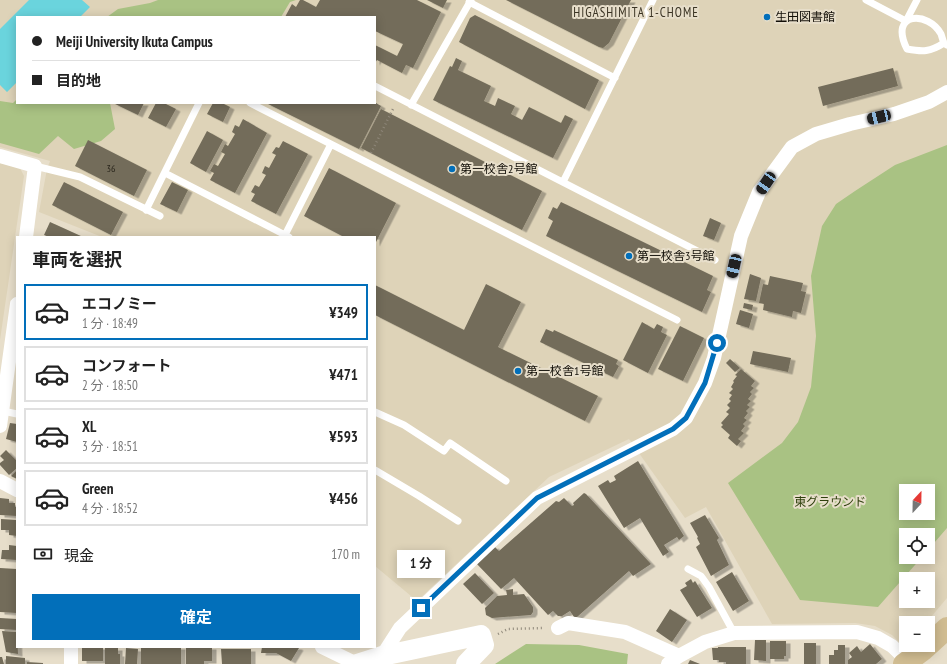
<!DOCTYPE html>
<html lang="ja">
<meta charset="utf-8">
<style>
body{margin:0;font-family:"PT Sans Narrow","Noto Sans JP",sans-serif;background:#f6f6f6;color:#222;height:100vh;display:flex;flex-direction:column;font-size:15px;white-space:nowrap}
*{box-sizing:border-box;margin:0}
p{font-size:13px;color:#767676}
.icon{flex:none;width:22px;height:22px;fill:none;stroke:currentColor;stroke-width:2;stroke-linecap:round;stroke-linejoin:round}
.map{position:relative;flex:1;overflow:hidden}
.drawer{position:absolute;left:16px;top:236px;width:360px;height:412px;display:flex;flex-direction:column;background:#fff;border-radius:0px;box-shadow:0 2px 10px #0003}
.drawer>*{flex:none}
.top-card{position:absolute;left:16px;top:16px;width:360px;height:88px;border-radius:0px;box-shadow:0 2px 10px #0003;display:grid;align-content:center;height:88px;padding:0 16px;background:#fff}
.needle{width:26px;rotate:22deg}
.controls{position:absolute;left:899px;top:484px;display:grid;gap:8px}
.controls a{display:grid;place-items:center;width:36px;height:36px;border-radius:0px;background:#fff;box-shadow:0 2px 10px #0003;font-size:20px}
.end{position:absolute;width:18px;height:18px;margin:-9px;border:5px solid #026fba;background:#fff;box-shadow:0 0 0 2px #fff}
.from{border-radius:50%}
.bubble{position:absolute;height:28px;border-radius:0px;background:#fff;box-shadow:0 2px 10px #0003;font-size:13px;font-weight:700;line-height:28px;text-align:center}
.car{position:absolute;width:12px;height:24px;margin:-12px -6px;border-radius:5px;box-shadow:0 0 3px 1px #0007;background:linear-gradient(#222 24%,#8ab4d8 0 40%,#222 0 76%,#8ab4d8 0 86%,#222 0)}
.top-card b{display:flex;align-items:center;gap:14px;height:38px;font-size:15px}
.top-card b+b{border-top:1px solid #e0e0e0}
.top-card i{width:10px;height:10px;background:#222}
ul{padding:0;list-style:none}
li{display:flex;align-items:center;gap:12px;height:56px;margin:0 8px 6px;padding:0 8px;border:2px solid #e0e0e0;border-radius:0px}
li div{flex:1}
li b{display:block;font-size:15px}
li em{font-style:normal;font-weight:700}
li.active{border-color:#026fba}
li>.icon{width:36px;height:36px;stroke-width:1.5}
h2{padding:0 16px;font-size:18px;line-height:48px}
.pay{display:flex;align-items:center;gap:10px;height:44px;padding:0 16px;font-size:15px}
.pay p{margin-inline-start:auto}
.action{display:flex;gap:8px;margin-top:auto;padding:8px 16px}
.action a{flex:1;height:46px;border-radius:0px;background:#026fba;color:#fff;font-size:16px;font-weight:700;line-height:46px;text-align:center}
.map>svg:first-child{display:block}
.built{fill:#ded3b8;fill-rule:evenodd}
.green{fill:#a9c283;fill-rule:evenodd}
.water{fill:#6ad4dd}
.building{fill:#736c5a;filter:url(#shadow)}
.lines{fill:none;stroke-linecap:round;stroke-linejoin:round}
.path{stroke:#8e8779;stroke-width:2.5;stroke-dasharray:1 3;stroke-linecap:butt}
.lane{stroke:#fff;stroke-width:7}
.street{stroke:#fff;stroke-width:14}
.secondary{stroke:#fff;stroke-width:20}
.primary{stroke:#d0bc91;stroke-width:22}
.route{stroke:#026fba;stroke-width:5}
.poi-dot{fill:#026fba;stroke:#e7deca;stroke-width:1.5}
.labels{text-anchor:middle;stroke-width:4;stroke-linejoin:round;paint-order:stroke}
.number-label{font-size:10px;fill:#2a261c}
.poi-label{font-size:12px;fill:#110e07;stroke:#e7deca;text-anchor:start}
.park-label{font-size:12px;fill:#2f400d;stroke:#e7deca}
.neighbourhood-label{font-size:13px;letter-spacing:1px;fill:#3b3424;stroke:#e7deca}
</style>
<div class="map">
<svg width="947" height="664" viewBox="0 0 947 664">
<defs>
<filter id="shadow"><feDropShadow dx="4.5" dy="2.5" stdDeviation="0" flood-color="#0004"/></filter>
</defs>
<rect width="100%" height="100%" fill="#e7deca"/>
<path class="built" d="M0,0H947V598L926,623H906V643L903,646L892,635L875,626L855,623L772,624L706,507L685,518L629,439L549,477L417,601L375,566V237H102L39,212L47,169L50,161L0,147ZM17,17H375V103H17ZM906,491H928V513H906ZM906,535H928V557H906ZM906,579H928V601H906Z
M0,163L20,168L24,176L0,340Z"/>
<path class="green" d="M158,0H296L290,2L281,17H107L118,9L150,3Z
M17,99V103H110L115,129L101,141L74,149L58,136L39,154L0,143V101L13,103Z
M947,145V528L928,550V535H906V557H922L878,607L800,600L728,483L782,443L798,422L811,387L816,336L811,276L822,226L836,204L855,191L895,165ZM906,491H928V513H906Z
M526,644L579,645L628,654L627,664H495Z"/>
<path class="water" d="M29,0H82L90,7L80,17H17V82L7,92L0,85V29Z"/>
<path class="building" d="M300,0H303L316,7L320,0H417L441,12L413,68L406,65L402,73L377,60L375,63V45L397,56L403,44L375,31V17H285L292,4L296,7Z
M427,0H447L443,8Z
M506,0H631L609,43L603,48L599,47Z
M475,15L599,80L585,109L459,42L470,18Z
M456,58L462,61L458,70L491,86L484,101L495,106L498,98L515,106L511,114L522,120L529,107L561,123L565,115L573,119L553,158L433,100L450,66L452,67Z
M893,68L898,86L823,106L818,87Z
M113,103H144L138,115Z
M156,103H164L176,109L166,127L148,118Z
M213,103H222L230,107L223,122L207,114Z
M266,103H376L381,106L359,149Z
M381,109L542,191L522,230L361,148Z
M243,119L267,133L235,193L210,180L214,173L210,171L214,164L218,166L225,154L221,152L225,144L228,146L235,134L232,132L235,125L239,127Z
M207,131L223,140L206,172L190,163Z
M88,140L147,170L134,196L75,166Z
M283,141L308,154L276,214L251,201L255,194L251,192L255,185L259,187L266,175L262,173L265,166L269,168L276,155L272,153L276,147L279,148Z
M329,168L396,203L375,244V237H344L304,216Z
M64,182L123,212L111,235L52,205Z
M172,182L188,190L177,212L160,204Z
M561,202L713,276L707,290L711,292L702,312L546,236L553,221L548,218L553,207L557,209Z
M710,218L721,223L714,240L703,236Z
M50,222L83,237H49L44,235Z
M750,274L761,278L756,301L744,299Z
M770,276L803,283L801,291L806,292L801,313L793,311L792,317L763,310L764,304L759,303L763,284L768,285Z
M486,284L521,302L498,347L598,396L585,421L375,315V285L464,330Z
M744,303L753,305L752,310L743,308Z
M740,310L753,314L749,328L736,324Z
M642,322L654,329L657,324L663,327L661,332L667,335L648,373L623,360Z
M680,326L704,338L683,381L658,369Z
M546,329L553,332L554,330L618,360L616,364L619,366L613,377L540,342Z
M753,351L791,358L788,372L750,364Z
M730,359L740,368L735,372L726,363Z
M741,369L755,381L751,386L754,388L750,392L752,394L748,399L751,401L747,405L750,407L746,411L748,413L744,418L747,420L743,424L745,426L741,431L744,433L738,439L741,441L737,446L728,438L730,435L721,427L723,425L721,423L729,414L726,412L730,408L727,405L731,401L729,399L732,395L729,393L733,389L731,387L734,382L733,381L737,376L735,375Z
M10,423L17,424V442L6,439Z
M6,450L17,461V468L9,475L0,465V463L4,460L0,456Z
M638,461L684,536L679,540L677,537L664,545L669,552L663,556L640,518L624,528L598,486L608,480L610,483L616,480L614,476Z
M17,470V479L11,476Z
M584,493L586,494L651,564L633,576L629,571L577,617H574L570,611L562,616H558L553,611L548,615L514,578L501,589L475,562L494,546L499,551L556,501L559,502L564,498L572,506L574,505L573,503Z
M0,498L9,499V503H15V507H17V516L0,515Z
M705,515L719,538L717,540L729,565L711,576L696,547L700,544L697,538L698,537L690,523Z
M1,519L17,520V536L9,535V530H1Z
M9,545L17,546V560L1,559L2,550H9Z
M0,568L17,569V613L0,612Z
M732,572L749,601L733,611L716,582Z
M475,573L494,593L482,604L463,584Z
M691,579L693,583L695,581L712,608L697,617L680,590L687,586L685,583Z
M513,589V595L524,594L533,607V612L531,615L492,618L486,615L485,608L497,596L507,595L506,590Z
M670,609L687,620L672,642L656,631Z
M0,618L17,619V630L0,629Z
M2,631L17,632L18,654L6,652Z
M755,640H766V661L754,660Z
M770,641H786V656H784V659H770Z
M804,643H816V664H804Z
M870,644L882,659L876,664H848V660L852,657L849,653L857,646L861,652Z
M838,645H845V664H829V655H834V650H838Z
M82,647H103V661H82Z
M141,647H181V664H141Z
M186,647H212V661H204V664H186Z
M262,647H297L299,648L291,661L276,653H261Z
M718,647H746V664H726V662H719V660H713L712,648H718Z
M105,648H118V654H120V664H105Z
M126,648L138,649L137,664H125Z
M221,649H251V664H222Z
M6,656L25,658V664H6Z
M0,657H2L4,664H0Z
M690,660L700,664H688Z
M27,662L43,663V664H27Z"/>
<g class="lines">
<path class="path" d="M371,153L394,107
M498,634L508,629L544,628"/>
<path class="lane" d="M866,0L906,21L917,0
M469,2L615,78
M944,43C930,52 923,52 907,49C888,11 929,11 941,34C942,37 943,41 944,43L947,45
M375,86L715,260
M250,103L677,320
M411,105L471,0
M35,166L80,177L160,216
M165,173L289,237
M563,182L653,0
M146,210L199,103
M285,235L331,144
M3,411L17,414
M375,412L404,425L444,451L450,443L506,481
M375,470L419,496L458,521
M688,569L701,576L709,587L734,633"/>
<path class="street" d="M0,156L35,166L26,237
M0,426L17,304
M0,481L17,490
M558,628L568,623L625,632L679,656
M322,647L357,664
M382,656L400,628L537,498L673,429L686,418L705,383L714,358L741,236L759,192L792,147L816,134L850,124L894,114L929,102L947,92
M71,664V647
M668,664L679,656L705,642L734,633L857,632L878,638L892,646L908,661"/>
<path class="secondary" d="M357,664L382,656L481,635L484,645L466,664"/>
<path class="primary" d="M904,664L923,650L947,628"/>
</g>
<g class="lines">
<path class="route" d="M421,608L537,498L673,429L686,418L705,383L717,343"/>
</g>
<g class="poi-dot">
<circle cx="767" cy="17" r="4"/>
<circle cx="452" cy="169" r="4"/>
<circle cx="629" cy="256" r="4"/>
<circle cx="518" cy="371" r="4"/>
</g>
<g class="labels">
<g class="number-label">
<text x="111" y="172">36</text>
</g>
<g class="poi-label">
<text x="775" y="21">生田図書館</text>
<text x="460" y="173">第一校舎2号館</text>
<text x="637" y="260">第一校舎3号館</text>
<text x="526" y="375">第一校舎1号館</text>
</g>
<g class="park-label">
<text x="830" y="506">東グラウンド</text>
</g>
<g class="neighbourhood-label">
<text x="636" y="17">HIGASHIMITA 1-CHOME</text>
</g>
</g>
</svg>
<div class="controls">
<a><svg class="needle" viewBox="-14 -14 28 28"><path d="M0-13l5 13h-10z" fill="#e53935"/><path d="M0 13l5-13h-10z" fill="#767676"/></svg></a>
<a><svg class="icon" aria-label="locate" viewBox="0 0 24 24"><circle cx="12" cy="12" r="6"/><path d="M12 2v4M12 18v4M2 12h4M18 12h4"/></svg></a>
<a>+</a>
<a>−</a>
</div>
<i class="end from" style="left:717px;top:343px"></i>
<i class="end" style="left:421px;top:608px"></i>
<div class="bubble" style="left:397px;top:550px;width:48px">1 分</div>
<i class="car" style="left:879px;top:117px;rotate:257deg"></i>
<i class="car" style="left:766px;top:183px;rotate:214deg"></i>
<i class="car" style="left:734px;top:266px;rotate:193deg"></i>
<div class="top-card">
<b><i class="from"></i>Meiji University Ikuta Campus</b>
<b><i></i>目的地</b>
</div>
<section class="drawer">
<h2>車両を選択</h2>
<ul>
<li class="active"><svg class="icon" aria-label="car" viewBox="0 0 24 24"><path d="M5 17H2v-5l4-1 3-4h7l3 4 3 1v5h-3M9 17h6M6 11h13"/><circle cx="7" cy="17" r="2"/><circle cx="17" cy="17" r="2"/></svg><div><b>エコノミー</b><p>1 分 · 18:49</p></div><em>¥349</em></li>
<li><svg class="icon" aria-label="car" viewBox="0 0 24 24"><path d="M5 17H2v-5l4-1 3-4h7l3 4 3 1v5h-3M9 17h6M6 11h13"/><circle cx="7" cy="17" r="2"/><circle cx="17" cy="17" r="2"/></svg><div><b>コンフォート</b><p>2 分 · 18:50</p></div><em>¥471</em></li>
<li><svg class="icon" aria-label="car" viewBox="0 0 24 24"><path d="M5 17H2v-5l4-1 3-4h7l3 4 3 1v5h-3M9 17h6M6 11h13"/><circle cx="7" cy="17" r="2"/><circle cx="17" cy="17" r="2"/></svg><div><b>XL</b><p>3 分 · 18:51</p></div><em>¥593</em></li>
<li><svg class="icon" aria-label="car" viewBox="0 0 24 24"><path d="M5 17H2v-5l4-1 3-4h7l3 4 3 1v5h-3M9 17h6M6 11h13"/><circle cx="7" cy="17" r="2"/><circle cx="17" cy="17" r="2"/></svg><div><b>Green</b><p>4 分 · 18:52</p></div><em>¥456</em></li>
</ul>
<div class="pay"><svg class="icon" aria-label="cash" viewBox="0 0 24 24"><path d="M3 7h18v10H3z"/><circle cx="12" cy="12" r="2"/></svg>現金<p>170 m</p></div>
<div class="action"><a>確定</a></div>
</section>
</div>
